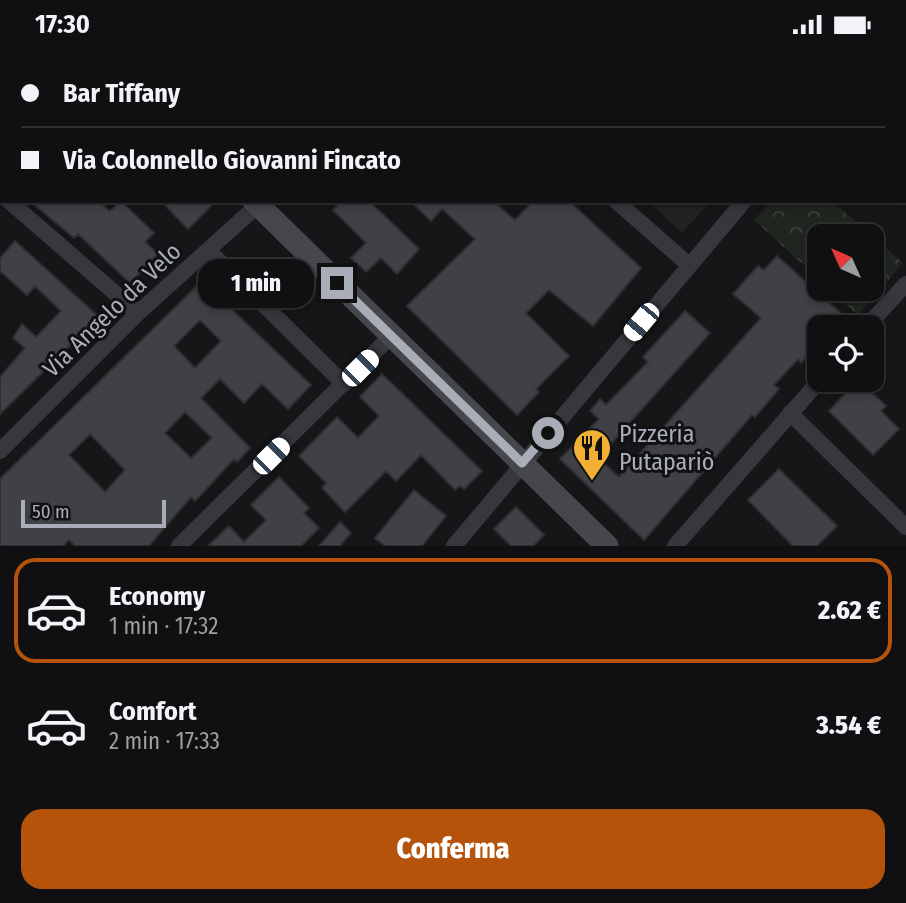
<!DOCTYPE html>
<html lang="it">
<meta charset="utf-8">
<style>
body{margin:0;font-family:"Fira Sans Condensed",sans-serif;background:#19191b;color:#f1f3f6;height:100vh;display:flex;flex-direction:column;font-size:26px;white-space:nowrap}
*{box-sizing:border-box;margin:0}
p{font-size:23px;color:#9c9d9f}
.icon{flex:none;width:38px;height:38px;fill:none;stroke:currentColor;stroke-width:2;stroke-linecap:round;stroke-linejoin:round}
.map{position:relative;height:497px;overflow:hidden}
.sheet{display:flex;flex-direction:column;background:#101012;flex:1}
.sheet>*{flex:none}
.top-card{position:absolute;left:0px;top:0px;width:906px;height:154px;box-shadow:0 4px 10px #0003,0 0 0 2px #303032;display:grid;align-content:center;height:154px;padding:0 21px;background:#101012}
.needle{width:46px;rotate:315deg}
.controls{position:absolute;left:807px;top:175px;display:grid;gap:14px}
.controls a{display:grid;place-items:center;width:77px;height:77px;border-radius:14px;background:#101012;box-shadow:0 4px 10px #0003,0 0 0 2px #303032;font-size:35px}
.scale{position:absolute;left:21px;bottom:18px;width:145px;box-sizing:border-box;padding-left:7px;border:4px solid #a8adb8;border-top:0;font-size:19px;line-height:24px;white-space:nowrap;color:#a8adb8;-webkit-text-stroke:5px #111113;paint-order:stroke}
.end{position:absolute;width:32px;height:32px;margin:-16px;border:9px solid #a8adb8;background:#111;box-shadow:0 0 0 4px #111}
.from{border-radius:50%}
.bubble{position:absolute;height:49px;border-radius:21px;background:#101012;box-shadow:0 4px 10px #0003,0 0 0 2px #303032;font-size:23px;font-weight:800;line-height:49px;text-align:center}
.car{position:absolute;width:21px;height:42px;margin:-21px -10px;border-radius:9px;box-shadow:0 0 5px 2px #0007;background:linear-gradient(#fff 24%,#345 0 40%,#fff 0 76%,#345 0 86%,#fff 0)}
.top-card b{display:flex;align-items:center;gap:24px;height:66px;font-size:26px}
.top-card b+b{border-top:2px solid #303032}
.top-card i{width:18px;height:18px;background:#f1f3f6}
ul{padding:12px 0 0;list-style:none}
li{display:flex;align-items:center;gap:21px;height:105px;margin:0 14px 10px;padding:0 7px;border:4px solid transparent;border-radius:21px}
li div{flex:1}
li b{display:block;font-size:26px}
li em{font-style:normal;font-weight:800}
li.on{border-color:#b45309}
li>.icon{width:63px;height:63px;stroke-width:1.5}
.primary-button{display:flex;gap:14px;margin-top:auto;padding:14px 21px}
.primary-button a{flex:1;height:80px;border-radius:21px;background:#b45309;color:#fff;font-size:28px;font-weight:800;line-height:80px;text-align:center}
.status{display:flex;justify-content:space-between;align-items:center;height:49px;padding:0 35px;background:#101012;direction:ltr}
.status svg{height:19px;fill:currentColor}
.map>svg:first-child{display:block}
.built{fill:#222225}
.forest{fill:url(#forest-crowns)}
.building{fill:#404145;stroke:#303034;stroke-width:2;fill-rule:evenodd}
.lines{fill:none;stroke-linecap:round;stroke-linejoin:round}
.minor{stroke:#37383d;stroke-width:16}
.secondary{stroke:#45474d;stroke-width:23}
.route{stroke:#a8adb8;stroke-width:9}
.labels{text-anchor:middle;stroke-width:6;stroke-linejoin:round;paint-order:stroke}
.street-label{font-size:24px;fill:#a8adb8;stroke:#111113}
.poi-label{font-size:24px;fill:#a8adb8;stroke:#111113;text-anchor:start}
</style>
<div class="status"><b>17:30</b><svg viewBox="0 0 49 12"><path d="M0 12V9h3v3zM5 12V6h3v6zM10 12V3h3v9zM15 12V0h3v12zM26 1h20v11H26zM47 4h2v5h-2z"/></svg></div>
<div class="map">
<svg width="906" height="497" viewBox="0 0 906 497">
<defs>
<pattern id="forest-crowns" width="20" height="18" patternUnits="userSpaceOnUse" patternTransform="scale(1.75)"><rect width="20" height="18" fill="#1e261f"/><path d="M2 6a3 3 0 1 1 6 0M12 15a3 3 0 1 1 6 0" fill="none" stroke="#3c433d"/></pattern>
</defs>
<rect width="100%" height="100%" fill="#161618"/>
<path class="built" d="M481,0H849L483,2Z
M648,152H711L682,184Z"/>
<path class="forest" d="M772,152H832L903,214L858,266L829,240H872V187H819V230L754,171Z"/>
<path class="building" d="M30,152H98L110,162L121,152L154,184L145,193L158,205L130,234L78,185L74,189Z
M161,152H216L188,180Z
M342,152H369L419,200L397,225L381,209L366,223L351,209L366,194L333,161Z
M410,152H493L515,171L533,152H569L641,219L593,277L549,241L526,264L569,307L536,340L539,343L517,366L407,257L475,190L442,160L431,172Z
M15,192L99,268L0,365V328L25,299L13,289L22,275L36,288L61,262L35,237L27,246L0,222V209Z
M777,207L856,278H819V294L801,314L798,310L774,336L779,340L755,368L752,366L644,491L560,410L599,370L590,362L600,350L606,356L648,313L643,308L685,262L710,284L598,409L619,428L761,269L733,245L758,217L764,221Z
M202,232L311,336L288,360L262,335L244,354L220,330L201,349L250,399L237,413L234,410L195,452L191,448L149,497H75L69,491L63,497H0V430ZM200,271L221,292L195,319L174,297ZM185,363L212,389L191,409L165,384ZM90,385L125,421L105,443L69,406Z
M382,325L482,422L464,440L460,437L455,441L421,406L396,432L386,422L345,463L322,439L326,434L299,407L337,368L358,389L379,367L360,348Z
M858,331L886,357L881,362L899,380L873,406L829,362Z
M779,420L837,477L817,497H793L748,451Z
M279,428L309,459L304,464L319,479L301,497H208L229,477L244,493L266,471L251,456Z
M414,441L446,467L422,497H385L375,489Z
M516,458L544,486L533,497H511L494,480Z
M340,473L351,484L340,497H319Z"/>
<g class="lines">
<path class="minor" d="M453,0L455,2
M123,2L125,0
M419,2L420,0
M874,2L876,0
M9,152L138,264
M616,152L689,216
M208,201L344,335
M866,278L906,235
M790,364L906,478
M0,402L138,264L258,156
M179,497L391,287
M454,497L744,152
M675,497L820,331"/>
<path class="secondary" d="M96,0L98,2
M254,152L607,497"/>
</g>
<g class="lines">
<path class="route" d="M337,234L522,414L548,384"/>
</g>
<defs>
<symbol id="restaurant-pin" viewBox="-11 -11 22 30"><path d="M0 17L-7.5 6A9.5 9.5 0 1 1 7.5 6Z" fill="#f2b134" stroke="#111113"/><path d="M-5-6h1v4h1v-4h1v4h1v-4h1v5L-1.5 .5V6h-2V.5L-5-1ZM5-6V6H3V1.5H1.5Q1.5-4 5-6Z" fill="#111"/></symbol>
</defs>
<g fill-rule="evenodd">
<use href="#restaurant-pin" x="570" y="377" width="44" height="60"/>
</g>
<g class="labels">
<g class="street-label">
<text transform="translate(112 261) rotate(-44)" y="8">Via Angelo da Velo</text>
</g>
<g class="poi-label">
<text x="619" y="393">Pizzeria<tspan x="619" dy="28">Putapariò</tspan></text>
</g>
</g>
</svg>
<div class="controls">
<a><svg class="needle" viewBox="-14 -14 28 28"><path d="M0-13l5 13h-10z" fill="#e53935"/><path d="M0 13l5-13h-10z" fill="#9c9d9f"/></svg></a>
<a><svg class="icon" aria-label="locate" viewBox="0 0 24 24"><circle cx="12" cy="12" r="6"/><path d="M12 2v4M12 18v4M2 12h4M18 12h4"/></svg></a>
</div>
<div class="scale">50 m</div>
<i class="end from" style="left:548px;top:384px"></i>
<i class="end" style="left:337px;top:234px"></i>
<div class="bubble" style="left:198px;top:210px;width:116px">1 min</div>
<i class="car" style="left:641px;top:273px;rotate:220deg"></i>
<i class="car" style="left:360px;top:319px;rotate:45deg"></i>
<i class="car" style="left:271px;top:407px;rotate:45deg"></i>
<div class="top-card">
<b><i class="from"></i>Bar Tiffany</b>
<b><i></i>Via Colonnello Giovanni Fincato</b>
</div>
</div>
<section class="sheet">
<ul>
<li class="on"><svg class="icon" aria-label="car" viewBox="0 0 24 24"><path d="M5 17H2v-5l4-1 3-4h7l3 4 3 1v5h-3M9 17h6M6 11h13"/><circle cx="7" cy="17" r="2"/><circle cx="17" cy="17" r="2"/></svg><div><b>Economy</b><p>1 min · 17:32</p></div><em>2.62 €</em></li>
<li><svg class="icon" aria-label="car" viewBox="0 0 24 24"><path d="M5 17H2v-5l4-1 3-4h7l3 4 3 1v5h-3M9 17h6M6 11h13"/><circle cx="7" cy="17" r="2"/><circle cx="17" cy="17" r="2"/></svg><div><b>Comfort</b><p>2 min · 17:33</p></div><em>3.54 €</em></li>
</ul>
<div class="primary-button"><a>Conferma</a></div>
</section>
